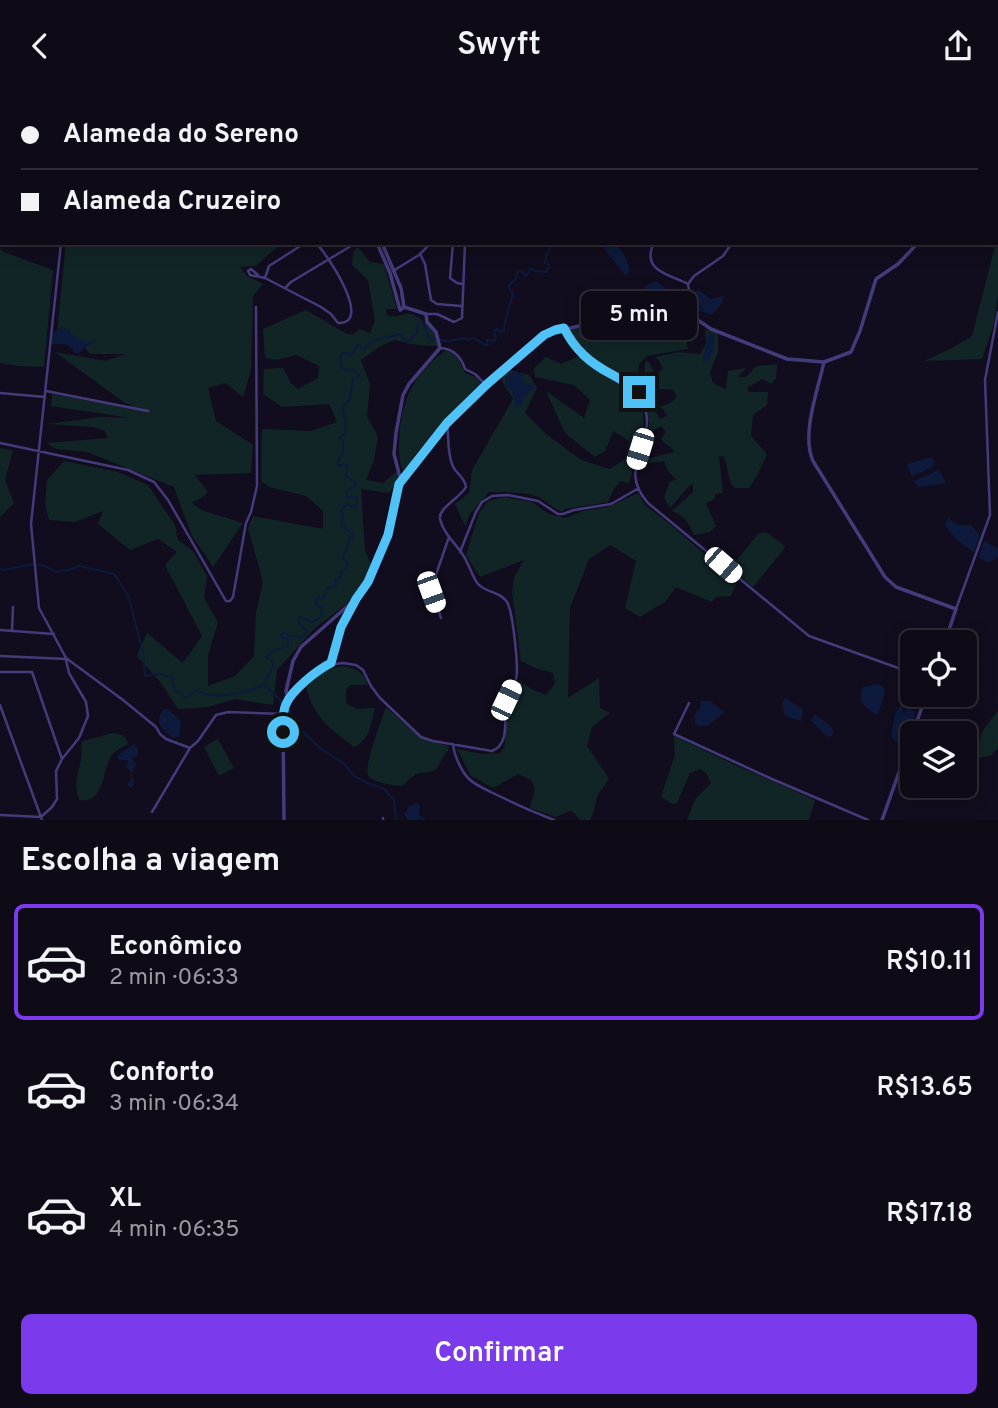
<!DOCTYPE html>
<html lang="pt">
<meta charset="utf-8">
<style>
body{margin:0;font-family:Overpass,sans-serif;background:#1c1823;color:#f1f3f6;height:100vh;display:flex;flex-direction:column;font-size:26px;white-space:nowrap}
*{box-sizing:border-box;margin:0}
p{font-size:23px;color:#9b9aa1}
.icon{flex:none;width:38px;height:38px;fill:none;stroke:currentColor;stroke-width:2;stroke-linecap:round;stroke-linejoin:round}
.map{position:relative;height:729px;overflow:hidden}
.details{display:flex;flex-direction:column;background:#0e0a16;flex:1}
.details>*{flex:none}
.hud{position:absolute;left:0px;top:0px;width:999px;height:154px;box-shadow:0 4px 18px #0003,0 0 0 2px #2e2b35;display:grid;align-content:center;height:154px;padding:0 21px;background:#0e0a16}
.buttons{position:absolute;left:900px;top:539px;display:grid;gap:14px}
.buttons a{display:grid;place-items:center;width:77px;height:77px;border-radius:10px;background:#0e0a16;box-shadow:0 4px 18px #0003,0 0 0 2px #2e2b35;font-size:35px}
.end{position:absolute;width:32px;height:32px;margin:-16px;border:9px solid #4fc3f7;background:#111;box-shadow:0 0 0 4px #111}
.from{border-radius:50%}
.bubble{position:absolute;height:49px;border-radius:10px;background:#0e0a16;box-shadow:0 4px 18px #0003,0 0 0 2px #2e2b35;font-size:23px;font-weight:600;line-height:49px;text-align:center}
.car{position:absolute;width:21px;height:42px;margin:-21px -10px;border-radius:9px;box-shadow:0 0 5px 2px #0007;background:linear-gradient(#fff 24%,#345 0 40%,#fff 0 76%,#345 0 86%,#fff 0)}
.hud b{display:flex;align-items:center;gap:24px;height:66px;font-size:26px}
.hud b+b{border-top:2px solid #2e2b35}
.hud i{width:18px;height:18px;background:#f1f3f6}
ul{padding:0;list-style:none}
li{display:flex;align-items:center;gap:21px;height:116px;margin:0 14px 10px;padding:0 7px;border:4px solid transparent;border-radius:10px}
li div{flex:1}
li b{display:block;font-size:26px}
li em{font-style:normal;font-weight:600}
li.active{border-color:#7c3aed}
li>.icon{width:63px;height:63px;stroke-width:1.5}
h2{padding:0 21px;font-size:32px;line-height:84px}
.primary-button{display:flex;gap:14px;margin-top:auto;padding:14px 21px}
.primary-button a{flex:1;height:80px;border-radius:10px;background:#7c3aed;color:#fff;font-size:28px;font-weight:600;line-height:80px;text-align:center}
header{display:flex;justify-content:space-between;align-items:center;height:91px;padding:0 21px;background:#0e0a16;font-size:32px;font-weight:600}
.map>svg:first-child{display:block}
.green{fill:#112527}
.water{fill:#0e1a3c}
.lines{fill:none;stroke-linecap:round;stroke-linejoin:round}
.stream{stroke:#0e1a3c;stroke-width:2}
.minor{stroke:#443b7a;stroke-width:2.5}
.tertiary{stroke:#443b7a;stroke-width:3.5}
.secondary{stroke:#7d6af6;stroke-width:4.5}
.route{stroke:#4fc3f7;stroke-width:9}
</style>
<header><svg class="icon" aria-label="back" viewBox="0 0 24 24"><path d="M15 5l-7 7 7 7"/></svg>Swyft<svg class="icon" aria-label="share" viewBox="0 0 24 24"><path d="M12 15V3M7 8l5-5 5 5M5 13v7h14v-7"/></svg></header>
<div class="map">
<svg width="998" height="729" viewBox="0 0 998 729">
<rect width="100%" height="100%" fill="#120d1e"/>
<path class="green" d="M0,0H313L312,2H2V43H0Z
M894,0H998V18V2H894Z
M998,85V205L994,232L982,268L924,270L950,258L972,245L995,155L991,152H998Z
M66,152H284L270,162L256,175L240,176L247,185L263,193L253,205L251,279L243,306L225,292L208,297L216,330L253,354L251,382L195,384L208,401L201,407L192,412L201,419L243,432L213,476L191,443L174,396L87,361L56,358L47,352L108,347L105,340L93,336L48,333L101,326L131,327L51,315L52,303L139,318L125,312L55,261L106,270L125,263H90L79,250L57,242Z
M358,156L370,171L384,173L397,218H386L387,224C396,228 400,223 409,223C418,222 433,241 440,247L437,255L416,254L394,249L379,256L361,269L370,293L367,325L378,346L374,369L366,389L383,392L397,380L398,389L389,402L361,398L365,459L372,476L365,493L351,509L313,539L277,579L273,614L235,608L208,616L178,618L161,592L137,565L147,542L183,572L202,545L165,474L177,461L158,448L130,459L98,433L103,420L75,431L49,429L45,413L47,389L64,370L118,381L148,394L175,434L178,449L193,460L207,485L204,507L218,531L208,565V595L235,585L254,565L256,522L263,491L248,437L253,425L323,438V420L306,405L269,396L261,390L262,338L311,340L337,331L329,313L282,316L263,303L264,278L283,277L291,292L298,298L318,287L319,275L296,264L277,269L265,267L263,238L306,219L347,243H354L359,238L370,242L375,230L368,189L352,174L353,161Z
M0,157L4,161L53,179L44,276L19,275L0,272Z
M647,219C662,219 679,218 691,227L684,241L688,258L647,265L639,273L638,285L633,291C614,282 574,262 569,240Z
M705,238L718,242V261L710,281L713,292L726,298L728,280L746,277L738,286H746L756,275L777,273L776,288L771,293L762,288L747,297L749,301H768L767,314L753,324L751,345L767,363L757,385L749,397H735L731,393L724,366L719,365L723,402L715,403V408L706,412L716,435L710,441L694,444C690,433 684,424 672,420L693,401V393L688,396L670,417L664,407L669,392L676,388L668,380L664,370L649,372L639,379V370L674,361C671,355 665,354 661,348L666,341L661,335L648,343L649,331L647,322L656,319L659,328L667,325L663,318L659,316L670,312L677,306L673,299L651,297C645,288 643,280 646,269L650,273L654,282L663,279L660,271L655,266L679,261L700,263L706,252Z
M447,258L459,268L465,282L474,285L483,294L418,360L404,383C394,362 400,319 411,298C418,283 434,268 447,258Z
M580,265L606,283L634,298L643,321L644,338L629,392L620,390L612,401L608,411L565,418L562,421C553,417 544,408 536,405C522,400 504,402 489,401L470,423L465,435L455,413L469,402L472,379L513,308L501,289L509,279L529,284L537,297L525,322L546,343L581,369L610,378L625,368L629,350L613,340L605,360L595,366L565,342L546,300L584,327L590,309L574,294L535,286L534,277L546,266L561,273Z
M0,357L13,359L5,389L14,412L0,426Z
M638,402L645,414L671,434L737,491L731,505L716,506L712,511L676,496L666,510L640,526L625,517L636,470L610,454L589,468L570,517L568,607L599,587L600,617L610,622L592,636L587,655L609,688L597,705L594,720L590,729H580L573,721L569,720L556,726L530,717L535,698L531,689L518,683L493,697L471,685L457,658L482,663L500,662L505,654L509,608L519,589L531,598L546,604L555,593L553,582L535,577L521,570L512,501L514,486L524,469L480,486L466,464L479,422L488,410L504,406L532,411L549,423L565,427L583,420L608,416Z
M766,441L785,455L784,458L753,496L730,477L759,442Z
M344,575C357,578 364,581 368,594H351C344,599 345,605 347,613L357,618L375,617C371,631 370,650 354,656C330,637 315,628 306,597C319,584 326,577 344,575Z
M386,616L416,643L426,649L449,655L448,660C441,665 442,672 436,678C430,683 422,680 416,683C411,686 408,691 403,694C396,696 371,691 368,684C364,674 382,628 386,616Z
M998,620V656L991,665L974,667L983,639Z
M113,642C120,643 127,645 128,653C122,657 113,660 110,667C103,681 103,713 80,709C72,695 79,682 81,668C82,662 81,656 82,650Z
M674,645L733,673L815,709L809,729H687L696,707L711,692L706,682L700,678L690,682L677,712L672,713L661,706L675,664Z
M218,648L234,677L219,685L204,656Z"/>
<path class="water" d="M608,152C622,154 627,168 630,180L626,185L604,158Z
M656,190L665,197L677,200L680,206L651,210L644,196Z
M699,199L711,208L724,205L722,212L712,224L698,219L693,200Z
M62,236L70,239L71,243L86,252L94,249L95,251L83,258L79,262H75C68,252 64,253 53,253L51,252L54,241Z
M714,242V258L710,268L703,271C702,261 708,256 707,245Z
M513,281L523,283L524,292L534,294L532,300H527L528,305L523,306L522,315L516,316L512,300L506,296L505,285Z
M932,366L935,374L912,386L907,373Z
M939,379L946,392L918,396L914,390Z
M948,427L959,434H971L980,444L974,461H972L955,447L945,434Z
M984,450L998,457V466L988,472L979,466Z
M877,593L882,595L885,599L883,609L877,624C863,614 857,613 863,596Z
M785,607L802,618L803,622L801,630L785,625L782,612Z
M700,610H710L724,621L708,635H698L695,632V623L701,616Z
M900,615H904L902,621L904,622L907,617L916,621L904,652L897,651L891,646L895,623Z
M163,618H168L181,630L179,646H172C160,637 155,632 163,618Z
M815,623L829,634L833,639L832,645L828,646L819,638L811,629Z
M134,653L138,658V664L132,667L136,674L132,682L134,694L130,697L127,693L131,688V682L126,675L129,670L117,668L118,664Z
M416,712L420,714L419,724L426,729H408L404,723L409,716Z"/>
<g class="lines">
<path class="stream" d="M641,0V2
M557,152H573
M440,249L449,250L465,247L468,249L474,247L485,254H488L486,249L494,250L496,247L494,240L497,238L499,241L504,240C504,229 510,214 513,203L509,197V194L516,188L517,181L521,180L526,185L531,177L535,180L546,181L549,174L545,172C545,165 549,155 556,152
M38,474L45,475L56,481L69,479L79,475L114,483L128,504L143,561L145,585L160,583L172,586C174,600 176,599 186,607L197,599C213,611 246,601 264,594
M0,478L4,479L33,473
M284,614H281V610L264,593L273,575V571L266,566L273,560L288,555V548L282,547L281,543L282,542L301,547L306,544L307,539C302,536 296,532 300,526L312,531L321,526L322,516L316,514V509L318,506L322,508L323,507L328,496H336L335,489L339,488L342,480L347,477V472L343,467L349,449L353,445L342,434L341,432L343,426L341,420L343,416L347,413L353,416L356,414L357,408L355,406H347L346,403L347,400L356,394V392L346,385L347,374L343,373L340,375L337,373L343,360V350L339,347L345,342V330L343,317L350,307L353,288L358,286L359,284L355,279L348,280L342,277L340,266L344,262L353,263L357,254H360L361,258H364L375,249L383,248L387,245L391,246L400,243L405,249L409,250L417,242V234L419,231L424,233L429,247L436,248
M288,618L303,641L320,657L343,672L354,685L370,693L384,698L394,709L396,729"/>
<path class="minor" d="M494,0V2
M510,2L511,0
M730,2L732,0
M998,59V60
M61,152L31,433L39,517L66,567L123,609L156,636L160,643L166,648L190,657
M453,152L450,187L457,192L462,193
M654,152C640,180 671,184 688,193
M420,163L425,173L431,209L437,213L461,215
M393,180L419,164L431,152
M258,184L251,178L248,180L250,184L265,187L321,216L331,223L338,232C374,233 327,163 316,152
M265,187L269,175L305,152
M688,193L694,185L723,165L732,152
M688,193L693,224
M285,197L291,191L356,152
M426,223H437L454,231L462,227L465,152
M564,238C575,259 589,271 610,283C623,290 637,293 642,309C645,316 647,323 647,330C647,364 620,380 648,412L809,545L912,582
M440,257C453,257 462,267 465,278L475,283L486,294
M46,300L148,320
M0,302L45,306
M0,352L128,379L154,391L168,409L226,510H230L233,506L246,432L251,421L257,395L256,216
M460,461L476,421L482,411L492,405L508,404L538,410L558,423H563L574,419L611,413L639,397
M956,518L990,424L985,289L998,221
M441,527L431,498L449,446
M0,539L54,543
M12,540L13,516
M0,565L66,568
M331,572L341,536L356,508
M0,581H32L62,668
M289,608L297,599L327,574L343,572L356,574L363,579L371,595L380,607L421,646L433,650L492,660C510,653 504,629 506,613C506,604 513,596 516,588C519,577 513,524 508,513C503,501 486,502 478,493C472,485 469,473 463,464C456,453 443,442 440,428C438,417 460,407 466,396C465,385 455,383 452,373C447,360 449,345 447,332
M689,612L674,643L772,688L868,729
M0,614L42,729
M453,653C454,664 461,680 469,688C475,694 485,698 493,702C513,712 533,721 554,729
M152,721L190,657L198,650L216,624L228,621L284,623
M0,724L41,726L52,716L57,708L56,680L62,668L79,647L88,625L86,611L69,582L66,569
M383,729V727"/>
<path class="tertiary" d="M318,0V2
M323,0V2
M377,152L390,182L400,219
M382,152L401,197L404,216L400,219
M918,152L898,173L876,188L860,240L851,261L824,271C818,299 801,343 813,370L885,486L896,496L956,518L945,551
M401,390L394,363L396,342L403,304L409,293L440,257L436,241L427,231L426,223L404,216
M913,642L926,604
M284,729L283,629L288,607L286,600L293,570L301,556L359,505L363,499L389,441L399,392L447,332L486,294L507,277L530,255L549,241L575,236L651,217L672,216L686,221L711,238L787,268L824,271
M882,729L912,645"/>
<path class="secondary" d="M879,2V0
M998,34V33"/>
</g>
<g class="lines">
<path class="route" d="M283,641C283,633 282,622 286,613C292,599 317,579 331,572L341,536L356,508L368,491L388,444L399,393L447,332L486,294L544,244L555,239L564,237C575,259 590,272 611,283C622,289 630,293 639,301"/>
</g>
</svg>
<div class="buttons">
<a><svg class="icon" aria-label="locate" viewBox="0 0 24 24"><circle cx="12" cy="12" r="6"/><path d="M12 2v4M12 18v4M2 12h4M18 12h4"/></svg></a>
<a><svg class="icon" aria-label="layers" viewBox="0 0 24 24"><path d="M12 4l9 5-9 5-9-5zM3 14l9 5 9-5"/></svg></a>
</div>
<i class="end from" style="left:283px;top:641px"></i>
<i class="end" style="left:639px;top:301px"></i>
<div class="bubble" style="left:581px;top:200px;width:116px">5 min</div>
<i class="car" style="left:640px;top:358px;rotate:197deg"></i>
<i class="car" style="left:723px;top:474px;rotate:131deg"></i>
<i class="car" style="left:431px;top:501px;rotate:160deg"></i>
<i class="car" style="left:506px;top:609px;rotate:25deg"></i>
<div class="hud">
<b><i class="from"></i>Alameda do Sereno</b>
<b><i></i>Alameda Cruzeiro</b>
</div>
</div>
<section class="details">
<h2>Escolha a viagem</h2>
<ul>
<li class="active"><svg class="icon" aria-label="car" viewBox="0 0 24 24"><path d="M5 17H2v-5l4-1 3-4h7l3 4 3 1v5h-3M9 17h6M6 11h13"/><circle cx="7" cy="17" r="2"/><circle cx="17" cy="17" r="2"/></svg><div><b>Econômico</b><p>2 min · 06:33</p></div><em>R$10.11</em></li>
<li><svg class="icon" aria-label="car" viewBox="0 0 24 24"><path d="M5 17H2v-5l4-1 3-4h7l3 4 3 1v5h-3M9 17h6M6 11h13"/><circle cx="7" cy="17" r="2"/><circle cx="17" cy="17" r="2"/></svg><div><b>Conforto</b><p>3 min · 06:34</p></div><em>R$13.65</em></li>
<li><svg class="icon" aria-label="car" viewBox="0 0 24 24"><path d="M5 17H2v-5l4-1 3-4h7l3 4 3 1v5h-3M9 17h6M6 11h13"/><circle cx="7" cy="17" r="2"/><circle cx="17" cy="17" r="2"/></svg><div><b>XL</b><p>4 min · 06:35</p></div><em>R$17.18</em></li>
</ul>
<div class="primary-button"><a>Confirmar</a></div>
</section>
